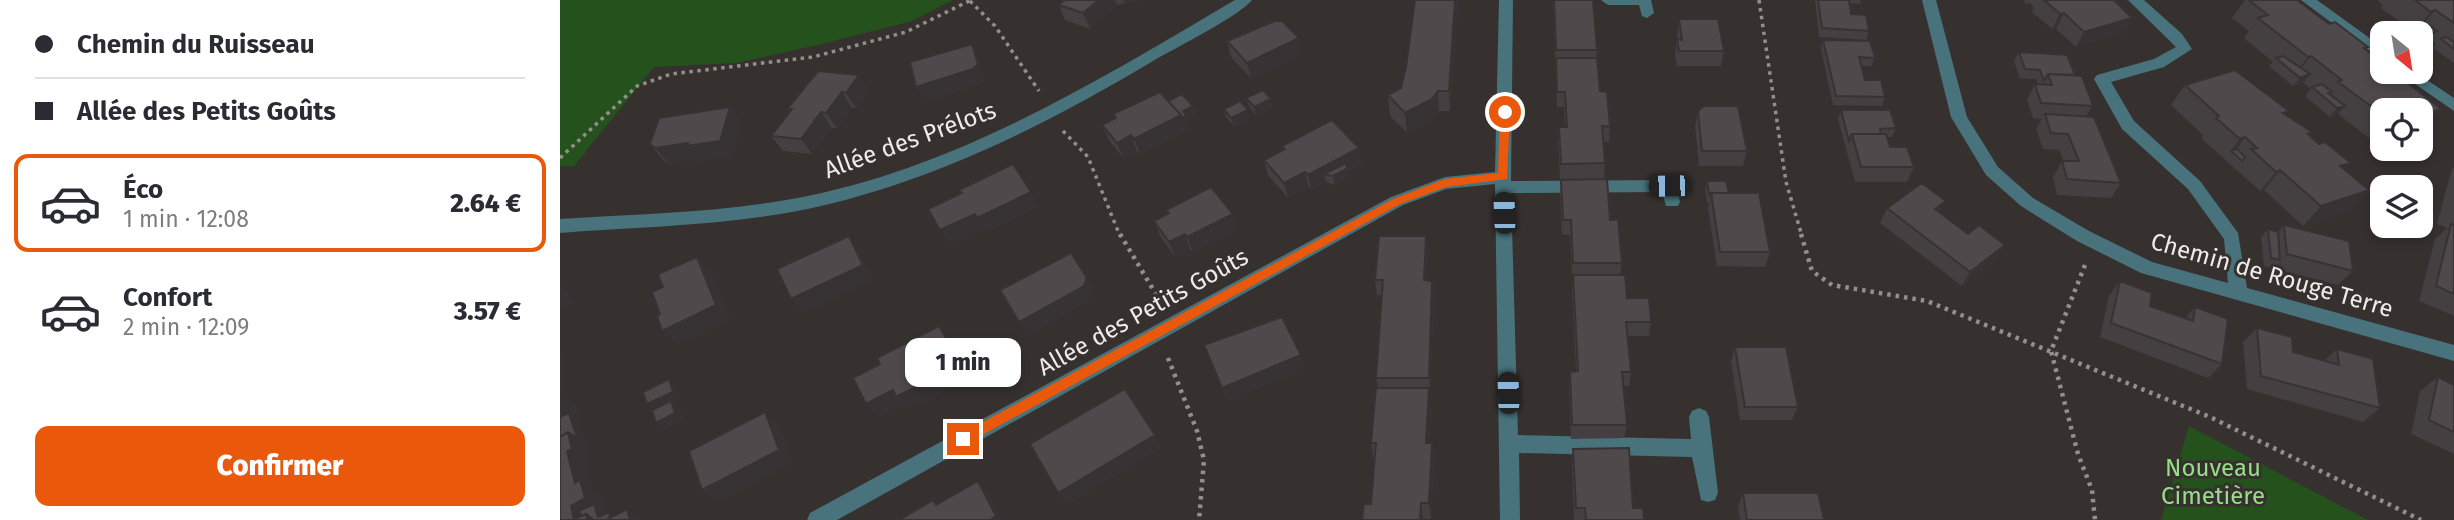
<!DOCTYPE html>
<html lang="fr">
<meta charset="utf-8">
<style>
body{margin:0;font-family:"Fira Sans",sans-serif;background:#f7f7f7;color:#2b2b33;height:100vh;display:flex;flex-direction:column;font-size:26px;white-space:nowrap}
*{box-sizing:border-box;margin:0}
p{font-size:23px;color:#7c7c81}
.icon{flex:none;width:38px;height:38px;fill:none;stroke:currentColor;stroke-width:2;stroke-linecap:round;stroke-linejoin:round}
.map{position:relative;flex:1;overflow:hidden}
.panel{display:flex;flex-direction:column;background:#fff;width:560px}
.panel>*{flex:none}
.banner{display:grid;align-content:center;height:154px;padding:0 35px;background:#fff}
.needle{width:46px;rotate:150deg}
.controls{position:absolute;left:1810px;top:21px;display:grid;gap:14px}
.controls a{display:grid;place-items:center;width:63px;height:63px;border-radius:14px;background:#fff;box-shadow:0 4px 10px #0003;font-size:35px}
.end{position:absolute;width:32px;height:32px;margin:-16px;border:9px solid #ea580c;background:#fff;box-shadow:0 0 0 4px #fff}
.from{border-radius:50%}
.bubble{position:absolute;height:49px;border-radius:14px;background:#fff;box-shadow:0 4px 10px #0003;font-size:23px;font-weight:800;line-height:49px;text-align:center}
.car{position:absolute;width:21px;height:42px;margin:-21px -10px;border-radius:9px;box-shadow:0 0 5px 2px #0007;background:linear-gradient(#222 24%,#8ab4d8 0 40%,#222 0 76%,#8ab4d8 0 86%,#222 0)}
.banner b{display:flex;align-items:center;gap:24px;height:66px;font-size:26px}
.banner b+b{border-top:2px solid #e1e1e2}
.banner i{width:18px;height:18px;background:#2b2b33}
ul{padding:0;list-style:none}
li{display:flex;align-items:center;gap:21px;height:98px;margin:0 14px 10px;padding:0 21px;border:4px solid transparent;border-radius:14px}
li div{flex:1}
li b{display:block;font-size:26px}
li em{font-style:normal;font-weight:800}
li.active{border-color:#ea580c}
li>.icon{width:63px;height:63px;stroke-width:1.5}
.cta{display:flex;gap:14px;margin-top:auto;padding:14px 35px}
.cta a{flex:1;height:80px;border-radius:14px;background:#ea580c;color:#fff;font-size:28px;font-weight:800;line-height:80px;text-align:center}
main{display:flex;flex:1;min-height:0}
.map>svg:first-child{display:block}
.green{fill:#25511d}
.lines{fill:none;stroke-linecap:round;stroke-linejoin:round}
.path-far1{stroke:#938f8d;stroke-width:3.5;stroke-dasharray:3.5 4.5;stroke-linecap:butt}
.path{stroke:#938f8d;stroke-width:4.5;stroke-dasharray:3.5 5;stroke-linecap:butt}
.minor{fill:#48737c;fill-rule:evenodd}
.wall{fill:#443f41}
.shaded-wall{fill:#373335}
.building{fill:#4f494c;stroke:#373335;stroke-width:2}
.route{fill:#ea580c}
.labels{text-anchor:middle;stroke-width:6;stroke-linejoin:round;paint-order:stroke}
.street-label{font-size:24px;fill:#eeebea;stroke:#36312f}
.park-label{font-size:24px;fill:#95df87;stroke:#36312f}
</style>
<main>
<section class="panel">
<div class="banner">
<b><i class="from"></i>Chemin du Ruisseau</b>
<b><i></i>Allée des Petits Goûts</b>
</div>
<ul>
<li class="active"><svg class="icon" aria-label="car" viewBox="0 0 24 24"><path d="M5 17H2v-5l4-1 3-4h7l3 4 3 1v5h-3M9 17h6M6 11h13"/><circle cx="7" cy="17" r="2"/><circle cx="17" cy="17" r="2"/></svg><div><b>Éco</b><p>1 min · 12:08</p></div><em>2.64 €</em></li>
<li><svg class="icon" aria-label="car" viewBox="0 0 24 24"><path d="M5 17H2v-5l4-1 3-4h7l3 4 3 1v5h-3M9 17h6M6 11h13"/><circle cx="7" cy="17" r="2"/><circle cx="17" cy="17" r="2"/></svg><div><b>Confort</b><p>2 min · 12:09</p></div><em>3.57 €</em></li>
</ul>
<div class="cta"><a>Confirmer</a></div>
</section>
<div class="map">
<svg width="1894" height="520" viewBox="0 0 1894 520">
<rect width="100%" height="100%" fill="#36312f"/>
<path class="green" d="M0,0H393L352,21L258,45L176,63L94,67L14,166H0Z
M1629,426L1808,520H1601Z"/>
<g class="lines">
<path class="path-far1" d="M1199,0L1226,182L1242,236
M410,1L435,26L479,91
M503,131L528,157L560,236
M0,158L77,86L111,74L253,57L346,32L411,0"/>
<path class="path" d="M560,234L600,301
M1241,234L1252,271L1272,285L1367,301L1650,417L1861,520
M1525,265L1491,351L1518,454L1532,490L1535,520
M608,358L637,431L644,460L639,520"/>
<path class="minor" d="M675,0H692C678,17 615,48 593,61C483,127 360,188 232,212C156,226 77,227 0,233V219C77,214 156,213 232,199C393,170 536,82 675,0Z
M939,0H953L951,181L1109,180L1117,186L1120,202L1118,206H1106L1102,192L951,193L958,435L1131,439L1129,417L1132,411L1139,408L1146,411L1149,417L1158,493L1155,500L1148,502L1141,500L1132,457L959,453L960,520H940L935,184L886,189L843,205L277,520H247L250,513L831,197L885,177L935,172Z
M1041,0H1091L1094,13L1087,18L1082,16L1079,5H1048Z
M1362,0H1376L1407,117L1438,167L1473,198L1529,231L1592,262L1668,283L1664,239L1628,189L1562,129L1534,79L1537,75L1594,59L1616,47L1568,0H1584L1622,34L1632,49L1604,67L1551,82L1574,121L1640,181L1678,233L1687,288L1894,345V361L1581,273L1517,241L1461,206L1426,175L1391,117Z
M1741,0H1757L1822,47V60Z
M1838,72H1855L1894,98V111Z"/>
</g>
<path class="wall" d="M504,0H586L557,5L530,29L505,20L499,5Z
M898,0L890,111H879L873,119L847,133L830,116L828,95L841,88Z
M993,0H1033L1037,50L1036,58L1040,91L1050,127L1049,142H1044L1045,163L1044,179H1000L998,142L999,127H1005L1004,107H997Z
M1255,0H1301L1300,4L1290,3L1291,14L1309,31L1306,40L1259,37Z
M1463,0H1554L1572,18L1563,33L1516,47L1496,29H1492L1472,12L1474,7L1470,3L1466,4Z
M1685,0H1740L1739,1L1769,24L1806,50L1862,129L1822,110V143L1817,144L1778,114L1770,117L1745,96L1751,89L1743,83L1733,86L1709,66L1713,62L1684,38L1689,31L1672,18Z
M1817,0H1894V63L1873,48L1876,44L1870,39L1861,42L1860,33H1848L1851,30L1821,8L1823,5Z
M1119,19L1164,51L1161,66H1117L1115,55Z
M739,38L742,54L691,78L671,57L667,41Z
M1263,40L1315,58L1311,66H1301L1305,80L1325,97L1322,106L1273,105L1261,49Z
M1459,52L1515,75L1533,106L1526,116L1561,183L1551,198L1497,195L1493,177L1502,161H1504L1499,150L1483,149L1476,129L1482,119L1473,118L1467,100L1475,84L1478,85L1476,79L1460,78L1454,61Z
M299,75L309,91L296,108H292L277,128H272L252,154L223,151L211,136L230,112L227,109Z
M1625,85L1726,115L1759,144L1791,163L1784,170L1790,210L1743,226L1704,190L1700,191L1641,138L1643,135L1611,105Z
M686,98L713,108L696,116L689,106Z
M608,101L633,106L636,115L628,119L630,124L624,127L626,131L580,154L577,151L563,158L549,140L542,125L555,119L553,114Z
M170,107L182,123L172,156L141,161L139,159L109,164L103,160L90,144Z
M664,109L690,118L674,126L666,117Z
M1281,110L1336,128L1332,137H1327L1330,147L1354,167L1347,182H1295L1278,119Z
M1138,111L1187,151L1183,166H1139L1135,126Z
M722,146L802,164L788,171V177L775,185L766,182L751,190L749,187L728,198L708,175L704,160L723,150Z
M1894,167V316L1859,301L1875,239L1887,228L1877,224L1892,169Z
M1001,180L1050,220L1062,263L1060,275L1067,298L1091,322L1089,336H1068L1071,372L1069,386H1063L1067,425L1064,438L1011,439L1009,385L1010,372L1016,371L1012,290L1013,278H1012L1010,235H1002L1000,195Z
M1147,181L1169,193L1210,252L1205,267L1157,266L1148,208L1149,203H1147L1145,189Z
M1327,208L1380,213L1408,234L1445,245L1436,260L1402,286L1320,223Z
M606,210L677,229L633,252L630,249L615,257L600,236L594,221L608,214Z
M1724,225L1793,271L1778,285L1704,266L1701,237L1708,229L1718,232Z
M866,236L868,251L866,281H872L874,295L870,392H869L871,405L869,443H872L874,460L871,519H863L811,504L814,460L811,443L818,388L816,378L822,295H817L815,280Z
M1560,281L1590,306L1625,319L1635,307L1662,364L1648,378L1540,337L1549,296Z
M1697,328L1733,352L1764,361L1777,349L1820,408L1803,422L1687,389L1683,342Z
M1175,347L1238,407L1232,420H1180L1171,361Z
M1878,377L1894,385V454L1851,434L1860,391Z
M1013,449L1073,508L1084,520H1014L1012,462Z
M1183,493L1264,520H1180L1178,506Z"/>
<path class="shaded-wall" d="M539,0H555L557,5L530,29L523,13Z
M563,0H586L565,5Z
M895,0H898L890,111L889,91Z
M1875,10L1860,28L1858,27L1871,12Z
M1504,13L1496,29H1492L1500,14Z
M1572,18L1563,33L1516,47L1524,32Z
M1877,31L1870,39L1861,42L1868,33Z
M739,38L742,54L691,78L687,63Z
M412,44L420,59L426,80L422,84L365,102L356,87Z
M1751,56L1736,75L1735,74L1748,57Z
M1750,74L1743,83L1733,86L1740,78Z
M299,75L309,91L296,108L286,93Z
M878,91L879,111L873,119L847,133L845,113Z
M282,92L292,108L277,128L266,113Z
M711,99L713,108L696,116L694,107Z
M633,106L636,115L628,119L630,124L624,127L626,131L580,154L574,139L621,115L623,111Z
M1785,106L1777,115L1770,117L1777,108Z
M170,107L182,123L172,156L141,161L139,159L109,164L95,148Z
M1881,109L1862,129H1860V116Z
M688,110L690,118L674,126L671,118Z
M261,112L272,128L252,154L241,139Z
M571,135L577,151L563,158L557,143Z
M1685,137L1674,153L1671,151L1680,139Z
M799,148L802,164L788,171V177L775,185L773,176L764,174L766,182L751,190L748,175Z
M1791,163L1772,183L1780,166Z
M1720,170L1704,190L1700,191L1716,172Z
M745,172L749,187L728,198L724,183Z
M1809,190L1790,210L1743,226L1761,206Z
M471,192L479,207L426,233L424,229L390,245L380,230L415,214Z
M1386,201L1378,216L1375,209Z
M673,214L677,229L633,252L627,237Z
M625,234L630,249L615,257L609,242Z
M289,236L300,251L314,279L244,314L231,299Z
M866,236L868,251L865,295L864,280Z
M1445,245L1436,260L1402,286L1410,272Z
M137,257L152,271L171,320L118,345L102,331Z
M527,278L535,292L531,300L468,336L459,322Z
M872,281L874,295L870,392L869,378Z
M0,284L8,291L13,304L0,309Z
M379,326L390,340L410,378L348,410L343,405L319,418L306,404L333,390Z
M0,347L8,377L3,379L9,400L16,405L31,462L26,464L32,488L40,493L47,520L14,519L11,506L15,483L0,444Z
M741,355L745,369L668,402L662,388Z
M109,379L118,387L122,400L115,403L120,408L125,420L106,430L96,423L97,412L87,404Z
M869,388L871,405L868,460L866,443Z
M205,412L219,425L234,462L159,502L142,490Z
M595,435L602,448L507,505L498,493Z
M872,443L874,460L871,519L869,503Z
M418,481L429,493L442,520H430Z
M861,503L863,519V520H860Z
M67,509L83,520H70Z"/>
<path class="building" d="M504,0H539L523,13L499,5Z
M855,0H895L889,91H878L872,99L845,113L828,95L841,88L846,67Z
M994,0H1033L1037,50H996Z
M1258,0H1289L1291,14L1306,15L1309,31L1262,28Z
M1484,0H1554L1572,18L1524,32L1504,13L1500,14Z
M1689,0H1737L1769,24L1775,22L1808,47L1804,48L1822,62V72H1834L1881,109L1860,116V110H1822V114L1778,82L1782,80L1751,56L1748,57L1698,18L1708,15Z
M1855,0H1894V23L1875,10L1871,12Z
M1119,19H1158L1164,51H1119L1117,39L1122,40Z
M715,21H722L739,38L687,63L667,41Z
M1865,22L1877,31L1868,33L1856,25Z
M1886,37L1894,42V49L1881,39Z
M1263,40L1310,41L1315,58L1299,57L1305,80H1321L1325,97L1276,96Z
M412,44L418,64L413,69L356,87L350,62Z
M1459,52L1507,55L1515,75L1488,74L1484,81L1480,70L1465,69Z
M1723,56L1750,74L1740,78L1716,58Z
M996,58H1037L1040,91L1047,92L1050,127L1042,126L1045,163L1001,164L999,127H1007L1005,92H997Z
M1675,70L1729,111L1723,113L1752,132L1748,134L1759,144L1765,142L1791,163L1780,166L1809,190L1761,206L1720,170L1716,172L1691,149L1697,148L1685,137L1680,139L1656,118L1659,116L1625,85Z
M258,71L299,75L286,93L282,92L266,113L261,112L241,139L211,136L232,109H227Z
M1488,74L1522,76L1533,106L1481,103L1475,84L1492,85Z
M1762,84L1772,92L1768,93L1785,106L1777,108L1752,87Z
M703,90L711,99L694,107L686,98Z
M600,92L621,115L574,139L571,135L557,143L542,125L556,118L553,114Z
M622,94L633,106L623,111L627,116L622,118L621,115L608,101Z
M680,101L688,110L671,118L664,109Z
M1144,106H1178L1187,151H1142L1138,111Z
M170,107L160,141L127,146L128,143L95,148L90,144L99,118Z
M1281,110H1330L1336,128L1320,129L1321,134H1292L1289,141Z
M1485,114L1534,117L1561,183L1507,179L1502,161H1519L1508,134L1491,133Z
M772,120L799,148L748,175L745,172L724,183L704,160L725,149L722,146Z
M1292,134H1326L1330,147H1347L1354,167H1301Z
M1677,149L1685,157L1682,161L1671,151Z
M786,163L787,169L773,176L764,174Z
M453,164L471,192L417,218L415,214L380,230L368,209L402,193L399,190Z
M1047,179L1050,220H1058L1062,263H1013L1011,220H1003L1001,180Z
M1147,181H1166L1169,193H1151L1152,195H1149Z
M1362,183L1386,201L1375,209L1408,234L1419,225L1445,245L1410,272L1327,208Z
M651,187L673,214L627,237L625,234L609,242L594,221L609,213L606,210Z
M1151,193H1199L1210,252H1160Z
M1891,224L1894,225V294L1876,286Z
M1724,225L1789,241L1793,271L1727,254Z
M1708,229L1718,232L1720,260L1711,258Z
M289,236L303,265L231,299L217,269Z
M819,236H866L864,280L872,281L869,378H816L823,280H815Z
M511,253L527,278L524,286L459,322L440,290Z
M137,257L156,305L102,331L97,316L100,314L92,292L103,287L98,274Z
M1013,275H1065L1067,298H1089L1091,322H1066L1071,372H1062L1067,425H1012L1010,372L1018,371Z
M1560,281L1592,293L1590,306L1610,313L1633,321L1635,307L1668,319L1662,364L1551,323Z
M722,317L741,355L662,388L644,345Z
M379,326L400,364L336,397L333,390L306,404L293,378L320,364L317,358Z
M1697,328L1732,337L1733,352L1779,365L1777,349L1813,359L1820,408L1701,376Z
M1175,347H1226L1238,407H1185Z
M1878,377L1894,385V432L1869,420Z
M109,379L113,392L87,404L83,392Z
M816,388H869L866,443H872L869,503H861L860,520H802L804,504H811L816,443H811Z
M565,389L595,435L498,493L470,444Z
M111,401L115,413L96,423L92,410Z
M205,412L219,450L142,490L129,451Z
M9,413L17,438L8,432L0,437V417Z
M8,432L12,449L7,451L15,483L20,480L25,498L11,506L14,519L26,514L27,520H0V437Z
M1069,448L1073,508H1083L1084,520H1026L1025,508H1016L1013,449Z
M418,481L436,516L430,520H339L373,500L376,505Z
M1183,493H1258L1264,520H1187Z
M34,504L38,517L49,512L50,518L46,520H34L26,514L21,516L19,511Z
M67,509L70,520H46Z"/>
<path class="route" d="M945,108L950,112L947,179L886,187L840,204L408,443H399V435L833,199L885,179L938,173L940,112Z"/>
<g class="labels">
<g class="street-label">
<text transform="translate(350 140) rotate(-20)" y="8">Allée des Prélots</text>
<text transform="translate(1712 275) rotate(16)" y="8">Chemin de Rouge Terre</text>
<text transform="translate(583 312) rotate(-29)" y="8">Allée des Petits Goûts</text>
</g>
<g class="park-label">
<text x="1653" y="476">Nouveau<tspan x="1653" dy="28">Cimetière</tspan></text>
</g>
</g>
</svg>
<div class="controls">
<a><svg class="needle" viewBox="-14 -14 28 28"><path d="M0-13l5 13h-10z" fill="#e53935"/><path d="M0 13l5-13h-10z" fill="#7c7c81"/></svg></a>
<a><svg class="icon" aria-label="locate" viewBox="0 0 24 24"><circle cx="12" cy="12" r="6"/><path d="M12 2v4M12 18v4M2 12h4M18 12h4"/></svg></a>
<a><svg class="icon" aria-label="layers" viewBox="0 0 24 24"><path d="M12 4l9 5-9 5-9-5zM3 14l9 5 9-5"/></svg></a>
</div>
<i class="end from" style="left:945px;top:112px"></i>
<i class="end" style="left:403px;top:439px"></i>
<div class="bubble" style="left:345px;top:338px;width:116px">1 min</div>
<i class="car" style="left:1109px;top:186px;rotate:269deg"></i>
<i class="car" style="left:944px;top:213px;rotate:358deg"></i>
<i class="car" style="left:948px;top:393px;rotate:358deg"></i>
</div>
</main>
